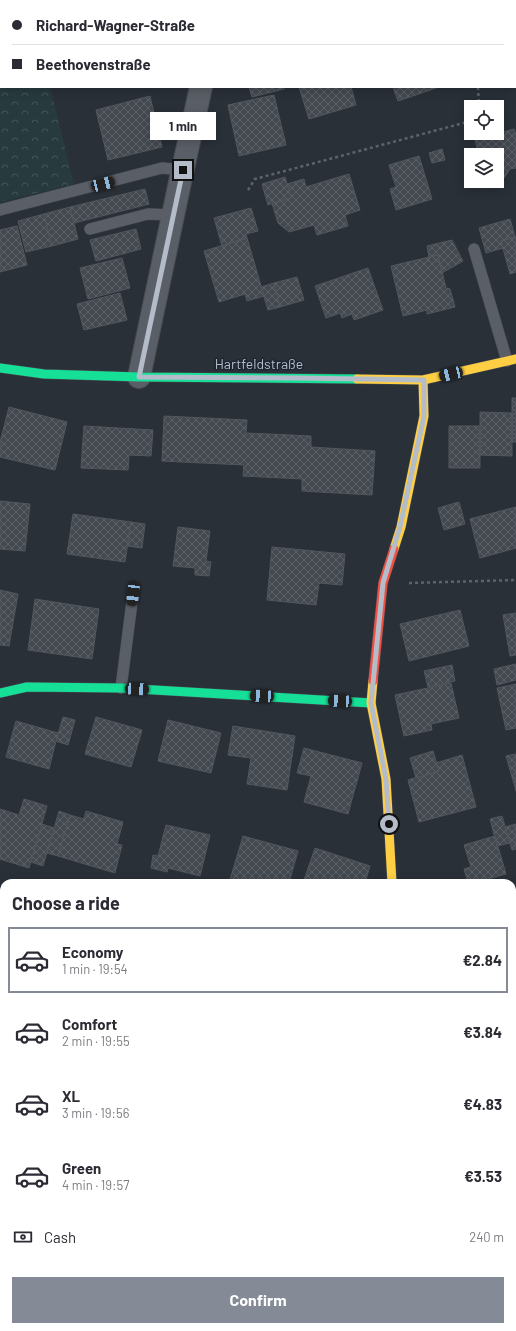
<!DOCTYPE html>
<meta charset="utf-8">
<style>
body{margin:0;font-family:Barlow,sans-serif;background:#f7f7f7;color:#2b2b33;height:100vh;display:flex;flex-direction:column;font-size:15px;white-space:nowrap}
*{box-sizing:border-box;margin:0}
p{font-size:13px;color:#7c7c81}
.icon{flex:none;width:22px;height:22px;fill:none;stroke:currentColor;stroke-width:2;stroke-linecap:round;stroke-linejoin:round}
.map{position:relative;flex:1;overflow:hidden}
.details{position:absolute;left:0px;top:879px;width:516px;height:452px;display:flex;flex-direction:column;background:#fff;border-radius:12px 12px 0 0;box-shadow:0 2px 10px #0003}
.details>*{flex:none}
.top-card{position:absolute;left:0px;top:0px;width:516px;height:88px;box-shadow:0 2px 10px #0003;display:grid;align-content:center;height:88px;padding:0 12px;background:#fff}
.buttons{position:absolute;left:464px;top:100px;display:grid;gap:8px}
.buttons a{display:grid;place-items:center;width:40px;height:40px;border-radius:0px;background:#fff;box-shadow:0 2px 10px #0003;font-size:20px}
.end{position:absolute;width:18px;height:18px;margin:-9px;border:5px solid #b4bcc9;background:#111;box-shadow:0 0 0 2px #111}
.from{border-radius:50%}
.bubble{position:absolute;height:28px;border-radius:0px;background:#fff;box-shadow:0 2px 10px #0003;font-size:13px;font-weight:700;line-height:28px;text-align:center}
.car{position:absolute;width:12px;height:24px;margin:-12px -6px;border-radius:5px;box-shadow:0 0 3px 1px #0007;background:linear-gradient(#222 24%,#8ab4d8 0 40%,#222 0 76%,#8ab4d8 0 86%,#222 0)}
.top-card b{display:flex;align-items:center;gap:14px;height:38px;font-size:15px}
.top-card b+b{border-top:1px solid #e1e1e2}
.top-card i{width:10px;height:10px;background:#2b2b33}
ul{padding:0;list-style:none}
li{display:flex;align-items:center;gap:12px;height:66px;margin:0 8px 6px;padding:0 4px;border:2px solid transparent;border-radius:0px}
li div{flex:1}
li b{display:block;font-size:15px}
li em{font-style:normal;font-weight:700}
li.on{border-color:#848b96}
li>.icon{width:36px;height:36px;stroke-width:1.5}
h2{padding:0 12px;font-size:18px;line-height:48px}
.pay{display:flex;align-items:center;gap:10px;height:44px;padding:0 12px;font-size:15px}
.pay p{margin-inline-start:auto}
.cta{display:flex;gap:8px;margin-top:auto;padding:8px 12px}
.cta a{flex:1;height:46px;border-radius:0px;background:#848b96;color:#fff;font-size:16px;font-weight:700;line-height:46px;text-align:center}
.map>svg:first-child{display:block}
.park{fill:url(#park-crowns)}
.building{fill:url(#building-cross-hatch);stroke:#52575f}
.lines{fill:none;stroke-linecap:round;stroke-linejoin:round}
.lane-casing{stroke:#484c53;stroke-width:12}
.street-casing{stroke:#484c53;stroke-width:24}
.fast-casing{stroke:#484c53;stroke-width:10}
.slow-casing{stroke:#484c53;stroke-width:10}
.jam-casing{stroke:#484c53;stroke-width:10}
.path{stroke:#5d636a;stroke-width:2.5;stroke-dasharray:3 3;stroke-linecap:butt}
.lane{stroke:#5a5e66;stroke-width:11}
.street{stroke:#5a5e66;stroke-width:22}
.fast{stroke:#16e098;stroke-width:9}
.slow{stroke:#ffcf43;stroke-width:9}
.jam{stroke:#f24e42;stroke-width:9}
.route{stroke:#b4bcc9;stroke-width:5}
.labels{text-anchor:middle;stroke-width:3;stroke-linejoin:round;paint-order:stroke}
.street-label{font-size:14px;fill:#b4bcc9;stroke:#1d2633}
</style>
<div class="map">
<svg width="516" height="1331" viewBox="0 0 516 1331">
<defs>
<pattern id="park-crowns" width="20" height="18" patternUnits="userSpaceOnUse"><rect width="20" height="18" fill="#273a3e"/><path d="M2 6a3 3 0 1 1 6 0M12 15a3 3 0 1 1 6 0" fill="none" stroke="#445559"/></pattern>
<pattern id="building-cross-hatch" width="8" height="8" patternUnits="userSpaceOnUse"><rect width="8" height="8" fill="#444950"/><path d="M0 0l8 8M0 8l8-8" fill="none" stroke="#5d6168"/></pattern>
</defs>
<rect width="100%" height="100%" fill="#2a3038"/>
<path class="park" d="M0,30H1V87H50L74,184L0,202Z"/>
<path class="building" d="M282,0H332V1H282Z
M380,0H428V1H380Z
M249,87H284V89L252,97Z
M299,87H351L356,105L309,119Z
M393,87H439L398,101Z
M274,95L286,145L239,156L228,105Z
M150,96L162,147L108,160L96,110Z
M514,129L516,135V168L510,169L502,181L480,188L479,181H497V155H479L475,140Z
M442,149L445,160L432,163L429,153Z
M419,156L432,199L396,210L390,189L396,187L389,165Z
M349,174L360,210L345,215L348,226L317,235L314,225L289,232L278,223L272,203L291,198L287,184L304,179L306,187Z
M285,177L291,198L268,205L262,184Z
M145,189L149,204L74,223L70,207Z
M70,207L78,239L52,246L44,214Z
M251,208L258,231L246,234L247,238L222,246L214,218Z
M44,214L52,246L26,252L18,221Z
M510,219L515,237L501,241L503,248L486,253L479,228Z
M17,226L27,265L0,272V230Z
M136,229L141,249L96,261L90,240Z
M515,237H516V272L510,274L501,241Z
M247,238L264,296L247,301L245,294L219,302L204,251Z
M452,240L463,261L442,273L438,255L429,257L427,246Z
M438,255L446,288L450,289L455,307L427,314V310L403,316L391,266Z
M122,258L130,288L88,299L80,268Z
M368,268L383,310L354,320L352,314L342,318L340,313L326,318L315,286Z
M297,277L304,300L280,307L274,283Z
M274,283L280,307L268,310L261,287Z
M120,293L127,320L84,330L77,304Z
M512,398H516V442H512Z
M9,407L67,422L55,470L0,457V442Z
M480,412L512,413V456L480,455Z
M164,416L247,420L246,433L311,436V447L375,451L372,495L302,491V479L243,476L244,465L162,461Z
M84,426L153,430L151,456L129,455L128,470L81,468Z
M449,426H480V468H449Z
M0,501L30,504L25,551L0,549Z
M459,502L465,524L444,530L438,508Z
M516,507V548L480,558L470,519Z
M73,514L131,522L125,562L67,554Z
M131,522L145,524L142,548L127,546Z
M178,527L210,531L206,561L211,562L209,576L195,575V568L173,566Z
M272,547L345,554L342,585L319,583L316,605L267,600Z
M0,590L18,594L9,646L0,645Z
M35,599L99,609L92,659L28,650Z
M460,610L469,646L409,661L400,624Z
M516,613V655L510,656L503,615Z
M516,664V680L497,685L494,669Z
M452,665L455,681L428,687L424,671Z
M451,683L459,718L431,724L432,730L404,736L395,695Z
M516,684V728L506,730L497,688Z
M63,717L75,720L68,745L56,741Z
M96,717L142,730L131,767L85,754Z
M168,720L221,733L211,773L158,761Z
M16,721L58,733L49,769L6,757Z
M233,726L295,736L287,790L247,784L251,758L228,755Z
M304,748L362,763L348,814L304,802L311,776L297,773Z
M433,751L439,771L416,778L410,758Z
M516,754V791L506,756Z
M462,755L476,807L419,822L408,780L439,771L436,763Z
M24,799L47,806L29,868L0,859V809L19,815Z
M59,811L70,815L58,856L47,853Z
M86,811L123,822L117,844L122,845L115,873L58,856L70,815L84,819Z
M502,816L510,843L497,846L490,819Z
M42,824L54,828L43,866L31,862Z
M516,824V849L512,850L505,827Z
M166,825L210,835L200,876L168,868L167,872L151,868L153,855L158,856Z
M243,836L298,851L289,883H229Z
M495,836L506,874L474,883H468L464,869L471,867L464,845Z
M315,848L370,866L365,883H303Z
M0,952L4,953V991H0Z
M516,1012V1065H512V1013Z
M51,1327H97L96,1331H68Z
M125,1327H158L157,1331H124Z
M176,1327H198L197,1331H175Z
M198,1327H231L229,1331H197Z"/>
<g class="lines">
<defs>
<path id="lane" d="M0,210L162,168L183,170
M90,229L148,214L173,215
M474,249L507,361
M121,688L133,594"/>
<path id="street" d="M235,1L236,0
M515,72H516
M139,377L180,182L201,87
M0,906L4,907
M512,936L516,935
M0,1066H4
M512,1104L516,1103"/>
<path id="fast" d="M0,368L44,374L139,377L357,379
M0,693L27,687L121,688L371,703"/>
<path id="slow" d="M357,379L423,380L516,359
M394,549L401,527L424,416L423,380
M373,681L371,703L386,779L392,883"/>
<path id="jam" d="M373,681L383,583L394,549"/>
</defs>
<use href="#lane" class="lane-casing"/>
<use href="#street" class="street-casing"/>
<use href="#fast" class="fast-casing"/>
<use href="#slow" class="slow-casing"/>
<use href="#jam" class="jam-casing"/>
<path class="path" d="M478,87L479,107
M248,190L255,179L471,121
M409,583L516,580
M516,1151L512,1152L516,1153
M512,1183L516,1182
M512,1187L516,1189
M512,1226L516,1225
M512,1234L516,1235
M512,1269L516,1267
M512,1280L516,1283
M512,1325L516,1323
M503,1331L509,1327"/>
<use href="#lane" class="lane"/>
<use href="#street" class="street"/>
<use href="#fast" class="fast"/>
<use href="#slow" class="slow"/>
<use href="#jam" class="jam"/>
</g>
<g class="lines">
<path class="route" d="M183,170L139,377L299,378L424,380V416L400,527L383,583L371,703L386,779L389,824"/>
</g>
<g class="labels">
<g class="street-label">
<text x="259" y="369">Hartfeldstraße</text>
</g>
</g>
</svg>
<div class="buttons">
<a><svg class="icon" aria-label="locate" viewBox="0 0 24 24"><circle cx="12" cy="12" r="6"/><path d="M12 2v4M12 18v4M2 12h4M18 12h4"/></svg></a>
<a><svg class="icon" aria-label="layers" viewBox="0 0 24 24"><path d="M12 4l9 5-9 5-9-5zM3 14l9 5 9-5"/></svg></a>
</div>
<i class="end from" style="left:389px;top:824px"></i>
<i class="end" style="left:183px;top:170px"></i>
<div class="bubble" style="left:150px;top:112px;width:66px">1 min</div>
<i class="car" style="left:103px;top:184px;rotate:76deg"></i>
<i class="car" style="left:451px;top:374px;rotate:257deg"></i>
<i class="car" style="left:133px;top:594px;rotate:187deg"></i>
<i class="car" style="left:137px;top:689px;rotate:93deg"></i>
<i class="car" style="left:262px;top:696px;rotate:273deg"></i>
<i class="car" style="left:340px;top:701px;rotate:273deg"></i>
<div class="top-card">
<b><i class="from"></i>Richard-Wagner-Straße</b>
<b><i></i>Beethovenstraße</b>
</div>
<section class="details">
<h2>Choose a ride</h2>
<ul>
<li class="on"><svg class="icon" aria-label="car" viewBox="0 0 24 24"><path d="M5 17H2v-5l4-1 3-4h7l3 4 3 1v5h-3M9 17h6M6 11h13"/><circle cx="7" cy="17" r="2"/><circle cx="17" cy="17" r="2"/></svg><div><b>Economy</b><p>1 min · 19:54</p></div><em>€2.84</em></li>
<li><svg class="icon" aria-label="car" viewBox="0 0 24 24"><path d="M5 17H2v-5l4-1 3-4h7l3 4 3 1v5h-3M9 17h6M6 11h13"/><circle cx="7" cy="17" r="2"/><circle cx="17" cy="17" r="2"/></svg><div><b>Comfort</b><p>2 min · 19:55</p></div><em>€3.84</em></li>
<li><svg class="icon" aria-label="car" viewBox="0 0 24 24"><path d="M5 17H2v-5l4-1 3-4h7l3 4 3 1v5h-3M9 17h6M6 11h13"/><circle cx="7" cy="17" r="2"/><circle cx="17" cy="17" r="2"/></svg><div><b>XL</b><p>3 min · 19:56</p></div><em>€4.83</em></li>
<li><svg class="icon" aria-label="car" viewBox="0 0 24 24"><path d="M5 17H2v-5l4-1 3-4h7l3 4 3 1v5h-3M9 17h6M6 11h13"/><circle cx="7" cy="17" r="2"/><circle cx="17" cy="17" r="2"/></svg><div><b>Green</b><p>4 min · 19:57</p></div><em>€3.53</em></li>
</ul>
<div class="pay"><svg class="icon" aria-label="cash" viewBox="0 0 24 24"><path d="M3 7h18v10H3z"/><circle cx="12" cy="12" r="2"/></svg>Cash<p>240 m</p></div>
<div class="cta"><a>Confirm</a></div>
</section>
</div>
